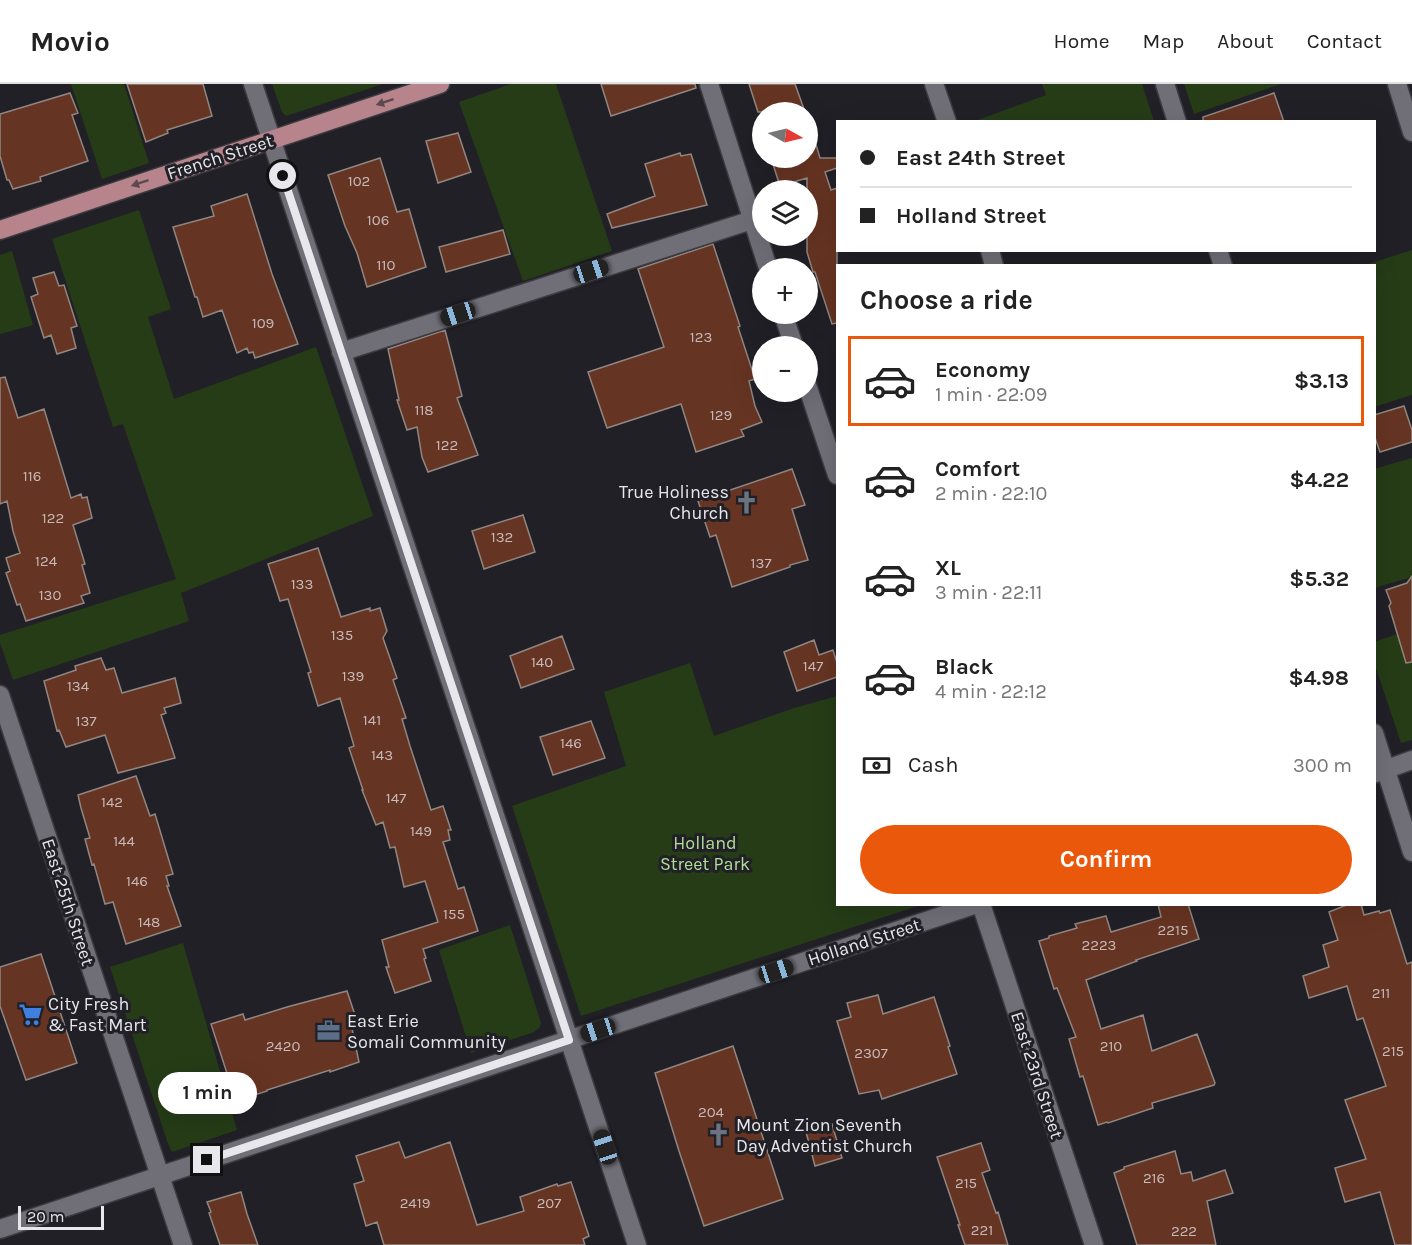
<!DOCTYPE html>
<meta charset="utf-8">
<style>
body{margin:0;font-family:Karla,sans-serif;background:#f2f2f2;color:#222;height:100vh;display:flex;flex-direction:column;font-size:22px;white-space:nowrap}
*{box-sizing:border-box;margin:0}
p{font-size:20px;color:#767676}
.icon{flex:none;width:33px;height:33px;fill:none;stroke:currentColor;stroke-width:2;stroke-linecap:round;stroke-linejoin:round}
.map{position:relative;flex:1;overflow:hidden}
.side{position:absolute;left:836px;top:180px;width:540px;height:642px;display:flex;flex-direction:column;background:#fff;border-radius:0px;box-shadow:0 6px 24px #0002}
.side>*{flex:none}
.top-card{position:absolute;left:836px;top:36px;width:540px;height:132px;border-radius:0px;box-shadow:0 6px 24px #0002;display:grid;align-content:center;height:132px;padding:0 24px;background:#fff}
.needle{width:39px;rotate:98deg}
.controls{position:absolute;left:752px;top:18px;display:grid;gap:12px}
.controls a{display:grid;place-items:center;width:66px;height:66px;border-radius:50%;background:#fff;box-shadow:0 6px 24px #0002;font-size:30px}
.scale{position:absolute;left:18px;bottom:15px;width:86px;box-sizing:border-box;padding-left:6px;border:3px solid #e7e7ec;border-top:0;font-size:16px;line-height:21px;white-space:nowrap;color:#e7e7ec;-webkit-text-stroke:4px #212027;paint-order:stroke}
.end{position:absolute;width:27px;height:27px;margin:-14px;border:8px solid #e7e7ec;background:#111;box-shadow:0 0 0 3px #111}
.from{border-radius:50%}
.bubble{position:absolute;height:42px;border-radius:21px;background:#fff;box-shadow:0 6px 24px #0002;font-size:20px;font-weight:700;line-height:42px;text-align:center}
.car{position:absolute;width:18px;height:36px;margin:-18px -9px;border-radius:8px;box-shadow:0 0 4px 2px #0007;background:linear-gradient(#222 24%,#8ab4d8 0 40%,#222 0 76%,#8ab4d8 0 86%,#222 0)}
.top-card b{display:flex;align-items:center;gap:21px;height:57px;font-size:22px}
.top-card b+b{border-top:2px solid #e0e0e0}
.top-card i{width:15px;height:15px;background:#222}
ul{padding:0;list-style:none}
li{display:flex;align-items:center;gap:18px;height:90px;margin:0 12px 9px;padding:0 12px;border:3px solid transparent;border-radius:0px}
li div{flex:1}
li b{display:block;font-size:22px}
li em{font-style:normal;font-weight:700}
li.current{border-color:#ea580c}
li>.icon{width:54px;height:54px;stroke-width:1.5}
h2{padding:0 24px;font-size:27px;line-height:72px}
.pay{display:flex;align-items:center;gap:15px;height:66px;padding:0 24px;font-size:22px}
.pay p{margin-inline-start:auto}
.button{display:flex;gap:12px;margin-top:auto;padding:12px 24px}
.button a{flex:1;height:69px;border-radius:36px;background:#ea580c;color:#fff;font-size:24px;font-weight:700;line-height:69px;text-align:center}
header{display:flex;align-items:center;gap:36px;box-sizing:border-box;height:84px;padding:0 30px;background:#fff;border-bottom:2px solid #e0e0e0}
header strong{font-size:28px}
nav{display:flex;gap:33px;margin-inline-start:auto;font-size:21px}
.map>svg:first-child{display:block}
.green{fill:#253c17}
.building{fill:#663422;stroke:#908682;stroke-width:1.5}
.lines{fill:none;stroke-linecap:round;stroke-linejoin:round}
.minor-casing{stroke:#3b3b40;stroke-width:21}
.major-casing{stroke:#3b3b40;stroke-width:21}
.minor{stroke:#706f78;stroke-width:18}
.major{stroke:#b7848c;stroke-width:18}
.oneway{fill:#5d484f}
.route{stroke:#e7e7ec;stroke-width:8}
.labels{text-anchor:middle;stroke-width:6;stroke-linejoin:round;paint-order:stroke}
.number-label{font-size:15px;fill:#c7baba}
.street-label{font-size:18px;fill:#e7e7ec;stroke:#212027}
.poi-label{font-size:18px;fill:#e7e7ec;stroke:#212027;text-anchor:start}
.park-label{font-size:18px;fill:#b1df97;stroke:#212027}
</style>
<header>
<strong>Movio</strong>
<nav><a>Home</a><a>Map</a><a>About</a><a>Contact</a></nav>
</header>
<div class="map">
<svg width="1412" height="1161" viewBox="0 0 1412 1161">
<rect width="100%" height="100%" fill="#212027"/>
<path class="green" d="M71,0H124L149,79L102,95Z
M272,0H383L286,32L282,28Z
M511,0H556L612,167L523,197L459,18Z
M1042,0H1142L1154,37H975L1046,11Z
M1184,0H1281L1194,30Z
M139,126L171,225L148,233L174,315L316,263L373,432L181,509L189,537L13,596L0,559V551L176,495L123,340L113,343L52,155Z
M1412,166V311L1374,323V182L1365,181Z
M12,167L33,241L0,250V171Z
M1412,374V493L1374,504V385Z
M1412,545V656L1401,659L1374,578V558Z
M690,579L714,652L794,624L837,612V820L921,821L581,932L512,722L626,682L604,608Z
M510,841L541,939L540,943L534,948L471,969L439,866Z
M183,859L237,1046L172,1068L167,1057L110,883Z"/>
<path class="building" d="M127,0H203L212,32L167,46L168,49L146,58Z
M601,0H695L696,4L611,32Z
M749,0H795L805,28H758Z
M70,9L78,29L72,31L88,77L40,93L41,97L13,105L9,96H7L0,72V30Z
M1274,9L1284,38H1203V33Z
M807,47H812L820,74H837V84L825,88L831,106L837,104V239L832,240L815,188H813L807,168V94L780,102L771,74H807Z
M458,49L471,88L438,99L426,57Z
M680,69L681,72L691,70L707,121L612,144L607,130L655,112L645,80Z
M380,74L397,128L409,125L426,183L367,203L357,169L345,142L328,91Z
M247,110L272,190L298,260L255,274L253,268L249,269L247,264L237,269L222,226L203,233L197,213H195L173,143L214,132L211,122Z
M503,146L510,170L446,188L439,163Z
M713,160L740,242L738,243L755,295L749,297L755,322L762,338L741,346L744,352L696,368L681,320L607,344L588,288L664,263L638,185Z
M54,188L59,202L64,201L77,242L71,244L76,264L57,270L51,251L44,254L31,213L38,210L33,194Z
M445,246L462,312L457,314L478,371L428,388L422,373L417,343L407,346L397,316H399L388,265Z
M5,293L18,334L44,325L71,414L81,410L82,414L87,413L92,434L73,441L85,480L82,481L90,509L81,512L84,519L26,537L20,520L17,521L6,489L10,487L6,474L20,469L13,447L7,417L0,420V294Z
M1404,322L1412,346V358L1380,368L1374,351V331Z
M792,385L805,421L792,425L808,476L790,481V483L732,503L716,451L710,453L698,417Z
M523,431L535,468L484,485L472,447Z
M318,464L341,533L370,524V527L380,524L387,547L383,554L397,594L393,596L406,634L402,635L410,662L431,726L443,722L451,746H448L450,756L443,758L458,805L464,803L478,847L423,865L426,874L424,875L431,897L395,909L386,883H389L382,856L438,838L425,797L404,803L395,763L390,764L383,738L376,741L362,706H363L349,664L354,662L340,614L318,622L308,589L311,588L288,515L280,517L268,480Z
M1412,492V578L1406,579L1389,522L1391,519L1386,506L1407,499Z
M562,552L574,585L521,604L510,572Z
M814,556L819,571L833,566L837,579V593L797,607L784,568Z
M101,574L106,586L114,584L122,609L175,594L181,619L164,624L166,629L161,631L175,674L118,689L105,651L66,663L59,646L57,647L44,597L76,586L75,582Z
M591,637L605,674L553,691L540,653Z
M136,692L150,732L155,730L173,790L166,792L169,802H167L181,842L126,860L113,818L105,820L94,780L92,781L85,755L90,754L81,724L78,711Z
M1158,820H1188L1199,855L1136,876L1137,877L1086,896L1101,945L1143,931L1152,967L1197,950L1215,999L1214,1001L1152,1019L1153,1024L1108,1039L1107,1038L1098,1041L1083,992L1080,993L1069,955L1076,953L1057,904L1054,905L1039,857L1049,854V852L1077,844L1075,840L1106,832L1111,848L1161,833Z
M1349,820H1361L1364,831L1379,827L1380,829L1390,826L1407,880L1412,878V1161H1395L1380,1108L1345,1118L1335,1084L1366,1075L1345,1016L1386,1002L1363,934L1357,936L1347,902L1309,914L1303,892L1329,883L1323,861L1338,856L1329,828Z
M41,870L77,979L26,996L0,922V883Z
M347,907L356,934L350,935L359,978L330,988V986L267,1006V1007L236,1017L211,940L243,930L245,936L287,923Z
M878,911L883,930L934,913L950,962L948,963L957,990L882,1015L879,1006L859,1010L837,937L851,933L847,919Z
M733,962L783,1115L704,1142L679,1067L655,989Z
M832,1040L842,1074L815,1082L806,1048Z
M399,1058L405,1074L450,1058L477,1141L524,1127L520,1113L557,1100L558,1102L571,1098L589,1152L583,1155L585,1161H384L377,1138L366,1142L354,1100L364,1097L356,1072Z
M981,1059L990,1086L982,1089L996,1129L998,1128L1008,1161H965L958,1141H960L937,1073Z
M1175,1067L1181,1090L1191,1088L1193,1097L1225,1086L1233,1109L1207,1117L1216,1161H1137L1114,1089L1124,1085V1083Z
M241,1108L247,1130L258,1161H220L209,1129L211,1128L207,1118Z"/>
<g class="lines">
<defs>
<path id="minor" d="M253,0L637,1161
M709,0L768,184
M934,0L947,38
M1165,0L1177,38
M1397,0L1412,48
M990,166L994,182
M1218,166L1223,182
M783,230L794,262
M341,268L752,136
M807,301L837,391
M0,611L183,1161
M1374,649L1412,768
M1376,689L1412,676
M981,820L1094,1161
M0,1145L977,820"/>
<path id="major" d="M0,146L440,0"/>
</defs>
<use href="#minor" class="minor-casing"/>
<use href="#major" class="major-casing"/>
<use href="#minor" class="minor"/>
<use href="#major" class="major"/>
</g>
<defs><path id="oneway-solid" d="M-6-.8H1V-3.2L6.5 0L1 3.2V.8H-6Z" transform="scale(1.5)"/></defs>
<g class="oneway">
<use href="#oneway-solid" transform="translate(385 18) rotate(162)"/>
<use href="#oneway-solid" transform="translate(140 99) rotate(162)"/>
</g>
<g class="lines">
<path class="route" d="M207,1076L569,956L283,92"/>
</g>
<defs>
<symbol id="church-bare" viewBox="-9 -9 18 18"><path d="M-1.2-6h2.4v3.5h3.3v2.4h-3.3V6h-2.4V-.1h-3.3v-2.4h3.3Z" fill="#6b7280" stroke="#212027" stroke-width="2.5" paint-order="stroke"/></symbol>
<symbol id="supermarket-bare" viewBox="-9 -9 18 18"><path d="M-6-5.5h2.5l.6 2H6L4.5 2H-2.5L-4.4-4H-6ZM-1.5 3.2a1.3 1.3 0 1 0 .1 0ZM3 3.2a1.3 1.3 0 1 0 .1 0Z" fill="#3f7fe0" stroke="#212027" stroke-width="2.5" paint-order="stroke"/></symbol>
<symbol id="office-bare" viewBox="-9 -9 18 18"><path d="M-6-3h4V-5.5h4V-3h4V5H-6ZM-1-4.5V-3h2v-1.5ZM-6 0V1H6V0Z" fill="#5c6f8a" stroke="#212027" stroke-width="2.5" paint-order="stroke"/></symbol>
</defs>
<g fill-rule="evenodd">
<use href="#church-bare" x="730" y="402" width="33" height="33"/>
<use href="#supermarket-bare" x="14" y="914" width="33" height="33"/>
<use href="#office-bare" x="312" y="930" width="33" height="33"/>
<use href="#church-bare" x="702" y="1034" width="33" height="33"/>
</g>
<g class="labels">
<g class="number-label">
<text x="359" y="102">102</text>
<text x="378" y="141">106</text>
<text x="386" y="186">110</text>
<text x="263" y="244">109</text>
<text x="701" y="258">123</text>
<text x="424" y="331">118</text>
<text x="721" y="336">129</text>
<text x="447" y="366">122</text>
<text x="32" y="397">116</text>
<text x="53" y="439">122</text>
<text x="502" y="458">132</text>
<text x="46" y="482">124</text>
<text x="761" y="484">137</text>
<text x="302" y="505">133</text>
<text x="50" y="516">130</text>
<text x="342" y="556">135</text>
<text x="542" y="583">140</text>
<text x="813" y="587">147</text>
<text x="353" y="597">139</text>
<text x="78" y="607">134</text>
<text x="372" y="641">141</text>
<text x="86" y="642">137</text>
<text x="571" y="664">146</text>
<text x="382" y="676">143</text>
<text x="396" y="719">147</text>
<text x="112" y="723">142</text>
<text x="421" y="752">149</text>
<text x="124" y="762">144</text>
<text x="137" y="802">146</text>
<text x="454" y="835">155</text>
<text x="149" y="843">148</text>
<text x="1173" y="851">2215</text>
<text x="1099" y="866">2223</text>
<text x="1381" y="914">211</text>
<text x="283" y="967">2420</text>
<text x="1111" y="967">210</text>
<text x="1393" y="972">215</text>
<text x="871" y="974">2307</text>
<text x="711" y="1033">204</text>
<text x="1154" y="1099">216</text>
<text x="966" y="1104">215</text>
<text x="415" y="1124">2419</text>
<text x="549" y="1124">207</text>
<text x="982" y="1151">221</text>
<text x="1184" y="1152">222</text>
</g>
<g class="street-label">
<text transform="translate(220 73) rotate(-18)" y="6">French Street</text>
<text transform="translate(68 818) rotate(72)" y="6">East 25th Street</text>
<text transform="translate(864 858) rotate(-18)" y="6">Holland Street</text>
<text transform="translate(1037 991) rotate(72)" y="6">East 23rd Street</text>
</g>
<g class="poi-label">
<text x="729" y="414" text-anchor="end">True Holiness<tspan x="729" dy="21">Church</tspan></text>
<text x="48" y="926">City Fresh<tspan x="48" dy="21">&amp; Fast Mart</tspan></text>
<text x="347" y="943">East Erie<tspan x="347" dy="21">Somali Community</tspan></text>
<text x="736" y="1047">Mount Zion Seventh<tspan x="736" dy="21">Day Adventist Church</tspan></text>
</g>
<g class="park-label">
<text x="705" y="765">Holland<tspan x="705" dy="21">Street Park</tspan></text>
</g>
</g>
</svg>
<div class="controls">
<a><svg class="needle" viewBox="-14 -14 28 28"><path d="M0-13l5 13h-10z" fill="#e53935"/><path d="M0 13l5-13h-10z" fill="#767676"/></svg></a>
<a><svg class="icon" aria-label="layers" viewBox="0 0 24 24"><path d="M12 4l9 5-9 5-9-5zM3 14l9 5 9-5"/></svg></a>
<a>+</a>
<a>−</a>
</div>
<div class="scale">20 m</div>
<i class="end from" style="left:283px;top:92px"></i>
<i class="end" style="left:207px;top:1076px"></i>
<div class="bubble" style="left:158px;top:988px;width:99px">1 min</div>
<i class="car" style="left:591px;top:187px;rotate:72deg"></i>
<i class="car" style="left:458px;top:230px;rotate:252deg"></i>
<i class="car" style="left:776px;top:887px;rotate:72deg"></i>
<i class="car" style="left:598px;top:946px;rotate:252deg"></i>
<i class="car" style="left:605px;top:1063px;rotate:342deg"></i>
<div class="top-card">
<b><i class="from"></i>East 24th Street</b>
<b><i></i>Holland Street</b>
</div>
<section class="side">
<h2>Choose a ride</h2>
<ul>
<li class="current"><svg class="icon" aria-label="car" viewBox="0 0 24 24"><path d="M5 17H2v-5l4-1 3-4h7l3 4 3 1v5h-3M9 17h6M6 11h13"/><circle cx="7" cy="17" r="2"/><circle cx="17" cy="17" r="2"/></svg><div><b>Economy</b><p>1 min · 22:09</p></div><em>$3.13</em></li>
<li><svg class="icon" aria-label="car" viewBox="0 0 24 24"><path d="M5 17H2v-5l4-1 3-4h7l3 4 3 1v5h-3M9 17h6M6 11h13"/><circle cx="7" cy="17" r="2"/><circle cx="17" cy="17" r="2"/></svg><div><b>Comfort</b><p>2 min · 22:10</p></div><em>$4.22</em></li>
<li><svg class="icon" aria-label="car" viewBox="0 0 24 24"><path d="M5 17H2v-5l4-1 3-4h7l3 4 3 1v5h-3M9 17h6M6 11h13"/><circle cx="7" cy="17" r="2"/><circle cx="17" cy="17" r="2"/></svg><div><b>XL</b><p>3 min · 22:11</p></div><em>$5.32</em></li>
<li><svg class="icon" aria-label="car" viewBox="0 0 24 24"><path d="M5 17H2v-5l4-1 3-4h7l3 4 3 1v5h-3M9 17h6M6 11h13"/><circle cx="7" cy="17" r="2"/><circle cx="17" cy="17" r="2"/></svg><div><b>Black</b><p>4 min · 22:12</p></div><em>$4.98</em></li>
</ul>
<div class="pay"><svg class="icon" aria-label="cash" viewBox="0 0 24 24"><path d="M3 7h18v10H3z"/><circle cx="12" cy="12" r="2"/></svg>Cash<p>300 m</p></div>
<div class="button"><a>Confirm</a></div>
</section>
</div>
